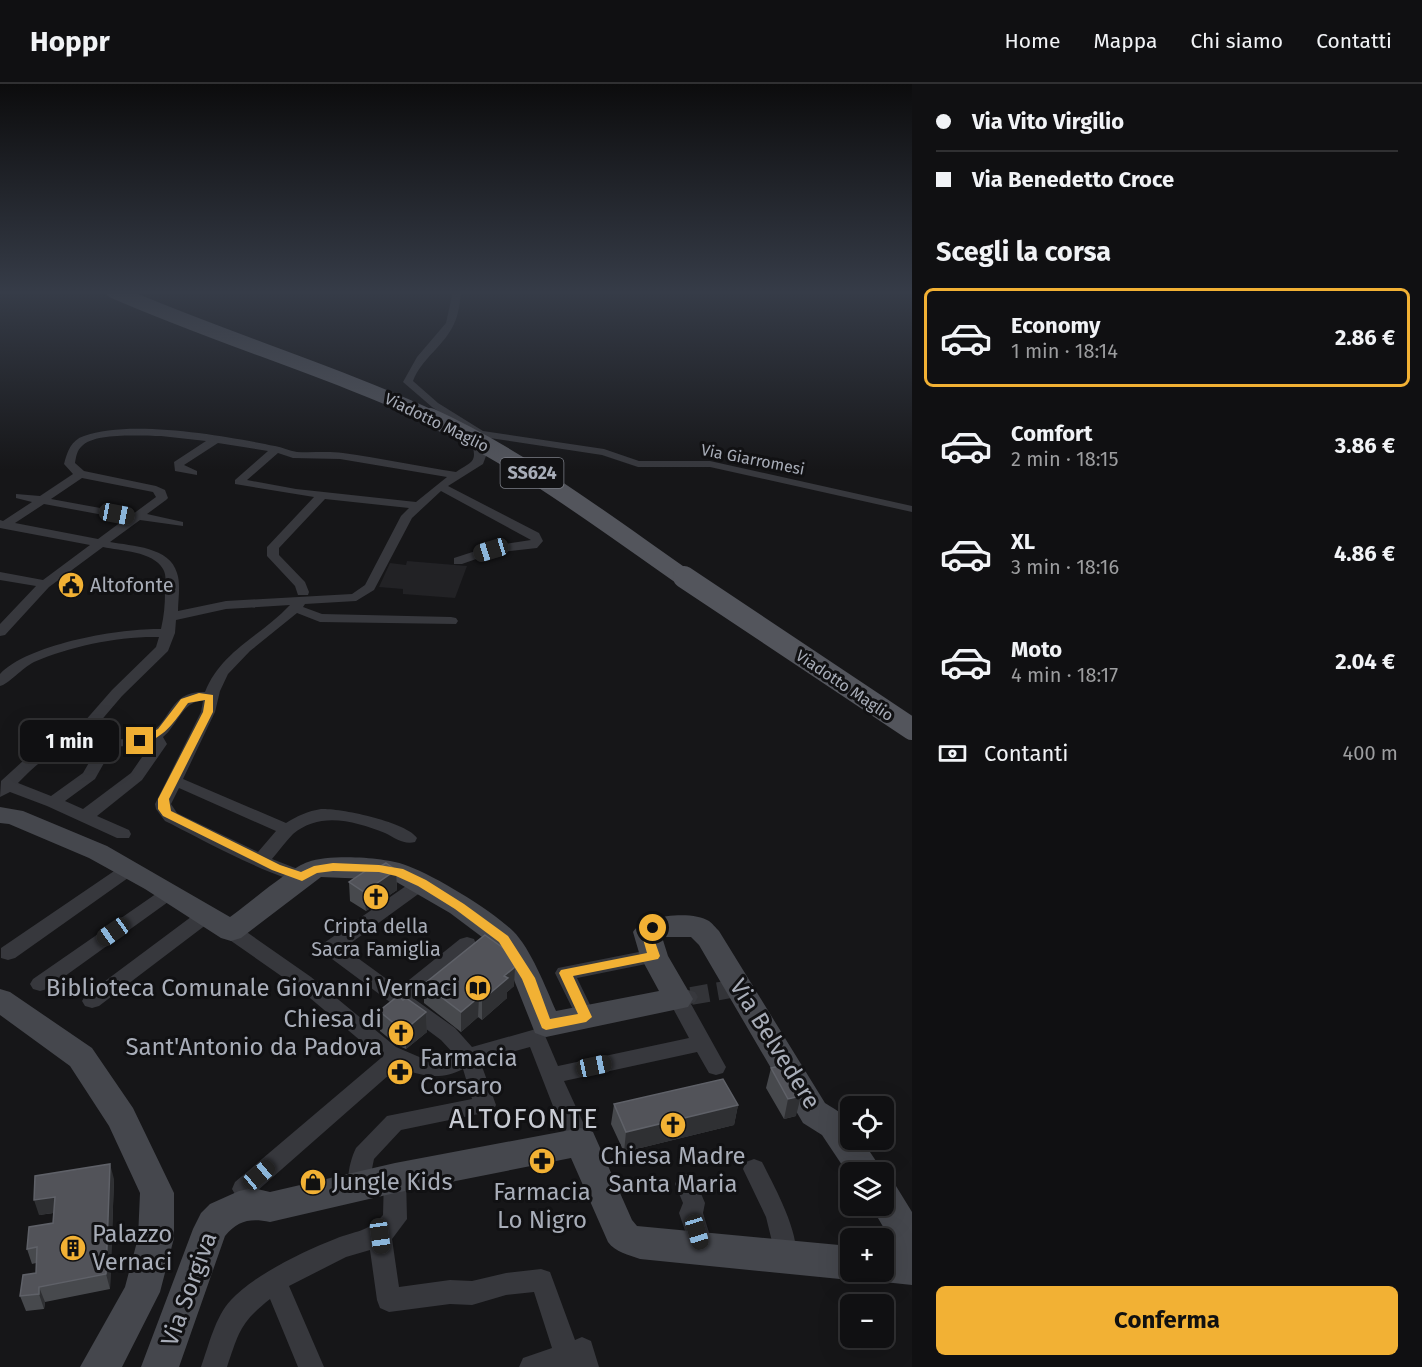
<!DOCTYPE html>
<html lang="it">
<meta charset="utf-8">
<style>
body{margin:0;font-family:"Fira Sans",sans-serif;background:#19191b;color:#f1f3f6;height:100vh;display:flex;flex-direction:column;font-size:22px;white-space:nowrap}
*{box-sizing:border-box;margin:0}
p{font-size:20px;color:#9c9d9f}
.icon{flex:none;width:33px;height:33px;fill:none;stroke:currentColor;stroke-width:2;stroke-linecap:round;stroke-linejoin:round}
.map{position:relative;flex:1;overflow:hidden}
.sheet{display:flex;flex-direction:column;background:#101012;width:510px}
.sheet>*{flex:none}
.top-card{display:grid;align-content:center;height:132px;padding:0 24px;background:#101012}
.controls{position:absolute;left:840px;top:1012px;display:grid;gap:12px}
.controls a{display:grid;place-items:center;width:54px;height:54px;border-radius:9px;background:#101012;box-shadow:0 6px 24px #0002,0 0 0 2px #303032;font-size:30px}
.end{position:absolute;width:27px;height:27px;margin:-14px;border:8px solid #f2b134;background:#111;box-shadow:0 0 0 3px #111}
.from{border-radius:50%}
.bubble{position:absolute;height:42px;border-radius:9px;background:#101012;box-shadow:0 6px 24px #0002,0 0 0 2px #303032;font-size:20px;font-weight:700;line-height:42px;text-align:center}
.car{position:absolute;width:18px;height:36px;margin:-18px -9px;border-radius:8px;box-shadow:0 0 4px 2px #0007;background:linear-gradient(#222 24%,#8ab4d8 0 40%,#222 0 76%,#8ab4d8 0 86%,#222 0)}
.top-card b{display:flex;align-items:center;gap:21px;height:57px;font-size:22px}
.top-card b+b{border-top:2px solid #303032}
.top-card i{width:15px;height:15px;background:#f1f3f6}
ul{padding:0;list-style:none}
li{display:flex;align-items:center;gap:18px;height:99px;margin:0 12px 9px;padding:0 12px;border:3px solid transparent;border-radius:9px}
li div{flex:1}
li b{display:block;font-size:22px}
li em{font-style:normal;font-weight:700}
li.current{border-color:#f2b134}
li>.icon{width:54px;height:54px;stroke-width:1.5}
h2{padding:0 24px;font-size:27px;line-height:72px}
.pay{display:flex;align-items:center;gap:15px;height:66px;padding:0 24px;font-size:22px}
.pay p{margin-inline-start:auto}
.cta{display:flex;gap:12px;margin-top:auto;padding:12px 24px}
.cta a{flex:1;height:69px;border-radius:9px;background:#f2b134;color:#111;font-size:24px;font-weight:700;line-height:69px;text-align:center}
header{display:flex;align-items:center;gap:36px;box-sizing:border-box;height:84px;padding:0 30px;background:#101012;border-bottom:2px solid #303032}
header strong{font-size:28px}
nav{display:flex;gap:33px;margin-inline-start:auto;font-size:21px}
main{display:flex;flex:1;min-height:0}
.map>svg:first-child{display:block}
.built{fill:#222225}
.lines{fill:none;stroke-linecap:round;stroke-linejoin:round}
.minor-tunnel{stroke:#333438;stroke-width:18;stroke-dasharray:18 9;stroke-linecap:butt}
.minor{fill:#37383d;fill-rule:evenodd}
.secondary{fill:#45474d;fill-rule:evenodd}
.primary-bridge-far2{stroke:#53555c;stroke-width:14}
.primary-bridge-far1{stroke:#53555c;stroke-width:18}
.primary-bridge{stroke:#53555c;stroke-width:22}
.wall{fill:#47494d}
.shaded-wall{fill:#2f3033}
.building{fill:#525359;stroke:#5f6168;stroke-width:1.5}
.route{fill:#f2b134}
.labels{text-anchor:middle;stroke-width:6;stroke-linejoin:round;paint-order:stroke}
.far-street-label{font-size:16px;fill:#a8adb8;stroke:#111113}
.shield{fill:#111113;stroke:#7b7e86;stroke-width:1.5}
.shield-label{font-size:18px;font-weight:bold;fill:#a8adb8}
.poi-label{font-size:20px;fill:#a8adb8;stroke:#111113;text-anchor:start}
.near-poi-label{font-size:24px;fill:#a8adb8;stroke:#111113;text-anchor:start}
.near-street-label{font-size:24px;fill:#a8adb8;stroke:#111113}
.near-quarter-label{font-size:27px;letter-spacing:1.5px;fill:#c9ccd4;stroke:#111113}
</style>
<header>
<strong>Hoppr</strong>
<nav><a>Home</a><a>Mappa</a><a>Chi siamo</a><a>Contatti</a></nav>
</header>
<main>
<div class="map">
<svg width="912" height="1283" viewBox="0 0 912 1283">
<rect width="100%" height="100%" fill="#161618"/>
<path class="built" d="M407,477L467,482L455,514L403,510V505L379,503L390,479L406,481Z"/>
<g class="lines">
<path class="minor-tunnel" d="M691,912L731,905"/>
<path class="minor" d="M453,207H461C460,218 459,229 454,240C444,262 422,274 413,297L438,319L483,347L604,365L639,377H710L912,422V428L710,383H638L602,371L483,353L486,372L483,380L448,402L539,449L543,457L537,464L493,469L462,480H454V474L491,462L531,456L441,407L412,434L374,506L356,517L305,520L303,523L322,530L451,533L456,534L458,537L456,540L320,538L297,529L250,567L228,590L220,607L215,628L183,695L286,739C297,732 308,727 321,725C340,724 407,738 417,754L415,758C404,761 395,754 385,749C355,737 320,727 293,750C285,758 279,767 272,775L308,789L311,793L308,797C287,803 190,749 165,737L156,725L155,720L201,628L203,617C183,616 177,642 163,653L167,660L142,696L97,732L129,746L131,750L129,754H117L47,722L10,708L0,713L1,697L35,666L52,658L70,654L112,606L156,563L159,553C119,552 71,562 34,578C22,584 9,600 0,602V590C28,560 120,544 161,545C164,532 165,521 165,508C165,501 167,491 163,485C153,467 120,467 103,463L49,503L5,551L0,552V540L36,502L0,496V488L43,496L90,461L0,444V436L3,437L32,418L16,414V410L40,412L73,390L64,380C67,368 71,356 84,352C130,335 226,352 275,362C282,363 289,367 297,368C312,369 327,367 343,369C380,374 418,382 456,388C475,376 477,378 471,355L474,351L432,323L403,298L417,273L446,239ZM161,352L206,357L174,378L175,387L197,391V387L184,381L218,359L268,367L235,396V400L314,413L267,463V472L295,502L298,511H308L309,508L305,498L279,471V464L325,415L409,424L401,432L365,501L352,510L226,517L178,527C178,515 181,500 177,489C170,463 132,462 110,458L140,436L183,442V438L147,430L166,416L168,414L165,406L156,402L84,387L75,379C76,373 77,366 82,362C95,348 142,352 161,352ZM278,369L293,374L340,375L447,393L416,418L296,405L247,396ZM82,394L153,408L156,413L133,430L51,415ZM44,420L125,435L98,455L15,439ZM290,521C261,552 221,567 205,608C168,607 173,637 148,650C130,659 106,654 87,653L122,612L168,567L175,549L176,536L226,525ZM151,660L131,689L83,725L65,717L95,695L113,663ZM80,662L98,663L83,689L51,712L18,699C37,680 52,664 80,662ZM179,704L276,747L258,768L177,729L171,720Z
M129,779L135,781L138,785L135,789L15,874L8,876L1,874V864L123,781Z
M422,793L428,795L431,799L428,803L344,864L399,904L460,855L467,853L474,855L476,860L474,865L413,914L455,944L472,963L536,945L543,947L558,982L689,954L668,915L671,910L688,906L695,908L698,913L695,918L691,920L726,983L723,989L716,991L709,989L697,968L564,997L592,1058L589,1065L581,1067L573,1065L560,1040L530,963L483,976L480,977L496,1021L493,1027L401,1046L374,1075L367,1109L359,1112L351,1109C345,1097 350,1076 356,1064L387,1032L472,1015L463,985C440,997 421,992 398,983L257,1107L263,1119L260,1126L252,1129L244,1126L232,1105L235,1098L381,974L297,903L224,852L222,847L224,842L231,840L238,842L311,893L396,963L424,975L443,976L454,970L441,956L324,869L322,864L324,859L416,795Z
M169,803L175,805L178,809L175,813L47,905L40,907L33,905L30,900L33,895L163,805Z
M205,826L211,827L214,832L211,837L99,922L92,924L85,922L82,917L85,912L199,827Z
M654,865L661,867L663,872L661,877L577,894L596,933L593,938L586,941L579,938L555,889L558,884Z
M754,1075L762,1078C774,1102 805,1157 794,1182L786,1185L778,1182L766,1133L743,1085L746,1078Z
M395,1084L403,1087L406,1094L407,1135L392,1155L399,1203L450,1196L472,1197L506,1189L541,1185L550,1188L575,1256L582,1253L591,1257L599,1283H519L523,1274L552,1264L534,1208L506,1211L472,1221L450,1220L389,1228L380,1224L377,1216L370,1166L346,1173L289,1202L324,1283H298L270,1215C240,1239 239,1248 227,1283H201C209,1261 215,1233 231,1216C254,1191 304,1167 335,1155C355,1147 368,1148 383,1131L384,1094L387,1087Z
M686,1090L694,1093L705,1119L703,1129L714,1165L710,1173L702,1176L694,1173L679,1129L683,1119L675,1100L678,1093Z"/>
<path class="secondary" d="M0,723L23,727L107,762L230,833C247,821 291,783 308,778C331,770 386,773 408,782C437,793 491,826 513,847C531,865 546,904 556,927L659,907L640,872L633,848C643,831 692,826 709,837C712,839 716,844 719,847L825,1019C845,1032 850,1031 850,1056H862L884,1089H850V1093L822,1051L803,1039L699,861L691,853H662L668,872L693,915L688,923L546,953L535,949L514,896L494,862L450,829L393,796L321,793L241,854L231,857L221,854L145,805L89,774L9,740L0,739Z
M0,905L10,908L92,964L133,1024L174,1109V1154L160,1208L122,1283H80L125,1203L138,1154L140,1109L109,1042L70,982L0,931Z
M581,1044L593,1048L632,1136L637,1142L850,1162V1188H864L863,1191L850,1196L640,1175C629,1171 615,1168 608,1158L571,1074L395,1109L270,1138C251,1134 238,1136 225,1152L179,1283H141L193,1145L201,1129L210,1120L239,1107L253,1104L270,1108L395,1079Z
M884,1098L896,1102L912,1128V1201L884,1198L871,1193L869,1188H884V1164L896,1165L871,1122H884Z"/>
<path class="primary-bridge-far2" d="M113,207C218,253 329,286 434,334"/>
<path class="primary-bridge-far1" d="M430,333C522,375 604,438 686,495"/>
<path class="primary-bridge" d="M684,493L912,645"/>
</g>
<path class="wall" d="M376,785L396,786L397,806L366,827L350,817L349,798Z
M424,900L514,902L507,908V914L482,936L478,933L461,948L424,919Z
M403,916L426,928L427,948L406,965L397,961L380,947L379,927Z
M783,981L796,1032L784,1035L766,1004L771,984Z
M614,1020L738,1021L734,1041L624,1068L611,1040Z
M114,1095L110,1205L45,1218L44,1225L26,1227L20,1212L36,1189V1179L32,1180L27,1165L53,1139L54,1129L39,1131Z"/>
<path class="shaded-wall" d="M396,786L397,806L366,827L364,808Z
M515,883L514,902L507,908V914L482,936V916L504,892Z
M479,913L478,933L461,948V928Z
M426,928L427,948L406,965V945Z
M801,1012L796,1032L784,1035L788,1015Z
M738,1021L734,1041L624,1068L626,1048Z
M110,1080L114,1095L110,1205L106,1190Z
M55,1113L59,1128L39,1131L34,1116Z
M39,1203L45,1218L44,1225L39,1210Z"/>
<path class="building" d="M386,779L396,786L364,808L349,798L373,782L376,785Z
M485,851L506,866L515,883L504,892L508,894L482,916L479,913L461,928L424,900Z
M398,912L403,916L406,914L426,928L406,945L396,941L379,927Z
M783,981L801,1012L788,1015L771,984Z
M723,995L738,1021L626,1048L614,1020Z
M110,1080L106,1190L39,1203V1210L20,1212L23,1191L36,1189L37,1163L27,1165L29,1143L53,1139L55,1113L34,1116L35,1092Z"/>
<linearGradient id="sky" x2="0" y2="1"><stop stop-color="#0c0c0d"/><stop offset="0.54" stop-color="#363c48"/><stop offset="1" stop-color="#363c48" stop-opacity="0"/></linearGradient>
<rect width="912" height="386" fill="url(#sky)"/>
<path class="route" d="M199,609L213,611V628L169,715L171,727L280,781L301,788L314,782L333,779L379,781L403,785L426,796L464,820L508,852L535,894L550,935L578,930L559,889L561,886L647,869L641,848L653,840L659,844L653,852L660,872L658,875L573,892L592,933L586,938L546,946L542,944L522,895L499,858L455,825L418,802L396,792L379,788L333,787L317,789L302,797L272,786L163,732L158,725V715L203,628L205,616L188,619C174,638 164,655 140,660L135,657L158,645L181,615Z"/>
<defs>
<symbol id="civic-disc" viewBox="-11 -11 22 22"><circle r="9.5" fill="#f2b134" stroke="#111113"/><path d="M-.6-6.5H3V-4.5H.6V-3L4-1V1h2V6H-6V1h2V-1L-.6-3ZM-1.2 2.5V6h2.4V2.5Z" fill="#111"/></symbol>
<symbol id="church-disc" viewBox="-11 -11 22 22"><circle r="9.5" fill="#f2b134" stroke="#111113"/><path d="M-1.2-6h2.4v3.5h3.3v2.4h-3.3V6h-2.4V-.1h-3.3v-2.4h3.3Z" fill="#111"/></symbol>
<symbol id="library-disc" viewBox="-11 -11 22 22"><circle r="9.5" fill="#f2b134" stroke="#111113"/><path d="M-6-4Q-3-5.5-.7-3.5V5Q-3 3-6 4ZM6-4Q3-5.5 .7-3.5V5Q3 3 6 4Z" fill="#111"/></symbol>
<symbol id="pharmacy-disc" viewBox="-11 -11 22 22"><circle r="9.5" fill="#f2b134" stroke="#111113"/><path d="M-2-6h4v4h4v4h-4v4h-4v-4h-4v-4h4Z" fill="#111"/></symbol>
<symbol id="shop-disc" viewBox="-11 -11 22 22"><circle r="9.5" fill="#f2b134" stroke="#111113"/><path d="M-5-2.5h2.3a2.7 3.5 0 0 1 5.4 0H5L5.5 6h-11ZM-1.5-2.5h3a1.5 2.3 0 0 0-3 0Z" fill="#111"/></symbol>
<symbol id="building-disc" viewBox="-11 -11 22 22"><circle r="9.5" fill="#f2b134" stroke="#111113"/><path d="M-4-6H4V6H1V3H-1V6H-4ZM-2.5-4.3h1.7v1.8h-1.7ZM.8-4.3h1.7v1.8H.8ZM-2.5-1h1.7V.8h-1.7ZM.8-1h1.7V.8H.8Z" fill="#111"/></symbol>
</defs>
<g fill-rule="evenodd">
<use href="#civic-disc" x="56" y="486" width="30" height="30"/>
<use href="#church-disc" x="361" y="798" width="30" height="30"/>
<use href="#library-disc" x="463" y="889" width="30" height="30"/>
<use href="#church-disc" x="386" y="934" width="30" height="30"/>
<use href="#pharmacy-disc" x="385" y="973" width="30" height="30"/>
<use href="#church-disc" x="658" y="1026" width="30" height="30"/>
<use href="#pharmacy-disc" x="527" y="1062" width="30" height="30"/>
<use href="#shop-disc" x="298" y="1083" width="30" height="30"/>
<use href="#building-disc" x="58" y="1149" width="30" height="30"/>
</g>
<g class="labels">
<g class="far-street-label">
<text transform="translate(437 338) rotate(26)" y="6">Viadotto Maglio</text>
<text transform="translate(753 375) rotate(11)" y="6">Via Giarromesi</text>
<text transform="translate(845 601) rotate(34)" y="6">Viadotto Maglio</text>
</g>
<rect class="shield" x="500.5" y="374" width="63" height="30" rx="4.5"/>
<g class="shield-label">
<text x="532" y="395">SS624</text>
</g>
<g class="poi-label">
<text x="90" y="508">Altofonte</text>
<text x="376" y="849" text-anchor="middle">Cripta della<tspan x="376" dy="23">Sacra Famiglia</tspan></text>
</g>
<g class="near-poi-label">
<text x="458" y="912" text-anchor="end">Biblioteca Comunale Giovanni Vernaci</text>
<text x="382" y="943" text-anchor="end">Chiesa di<tspan x="382" dy="28">Sant'Antonio da Padova</tspan></text>
<text x="420" y="982">Farmacia<tspan x="420" dy="28">Corsaro</tspan></text>
<text x="673" y="1080" text-anchor="middle">Chiesa Madre<tspan x="673" dy="28">Santa Maria</tspan></text>
<text x="332" y="1106">Jungle Kids</text>
<text x="542" y="1116" text-anchor="middle">Farmacia<tspan x="542" dy="28">Lo Nigro</tspan></text>
<text x="92" y="1158">Palazzo<tspan x="92" dy="28">Vernaci</tspan></text>
</g>
<g class="near-street-label">
<text transform="translate(775 960) rotate(58)" y="8">Via Belvedere</text>
<text transform="translate(189 1205) rotate(-70)" y="8">Via Sorgiva</text>
</g>
<g class="near-quarter-label">
<text x="524" y="1044">ALTOFONTE</text>
</g>
</g>
</svg>
<div class="controls">
<a><svg class="icon" aria-label="locate" viewBox="0 0 24 24"><circle cx="12" cy="12" r="6"/><path d="M12 2v4M12 18v4M2 12h4M18 12h4"/></svg></a>
<a><svg class="icon" aria-label="layers" viewBox="0 0 24 24"><path d="M12 4l9 5-9 5-9-5zM3 14l9 5 9-5"/></svg></a>
<a>+</a>
<a>−</a>
</div>
<i class="end from" style="left:653px;top:844px"></i>
<i class="end" style="left:140px;top:657px"></i>
<div class="bubble" style="left:20px;top:636px;width:99px">1 min</div>
<i class="car" style="left:117px;top:430px;rotate:101deg"></i>
<i class="car" style="left:491px;top:466px;rotate:253deg"></i>
<i class="car" style="left:113px;top:848px;rotate:235deg"></i>
<i class="car" style="left:594px;top:982px;rotate:78deg"></i>
<i class="car" style="left:259px;top:1091px;rotate:50deg"></i>
<i class="car" style="left:697px;top:1148px;rotate:163deg"></i>
<i class="car" style="left:380px;top:1152px;rotate:172deg"></i>
</div>
<section class="sheet">
<div class="top-card">
<b><i class="from"></i>Via Vito Virgilio</b>
<b><i></i>Via Benedetto Croce</b>
</div>
<h2>Scegli la corsa</h2>
<ul>
<li class="current"><svg class="icon" aria-label="car" viewBox="0 0 24 24"><path d="M5 17H2v-5l4-1 3-4h7l3 4 3 1v5h-3M9 17h6M6 11h13"/><circle cx="7" cy="17" r="2"/><circle cx="17" cy="17" r="2"/></svg><div><b>Economy</b><p>1 min · 18:14</p></div><em>2.86 €</em></li>
<li><svg class="icon" aria-label="car" viewBox="0 0 24 24"><path d="M5 17H2v-5l4-1 3-4h7l3 4 3 1v5h-3M9 17h6M6 11h13"/><circle cx="7" cy="17" r="2"/><circle cx="17" cy="17" r="2"/></svg><div><b>Comfort</b><p>2 min · 18:15</p></div><em>3.86 €</em></li>
<li><svg class="icon" aria-label="car" viewBox="0 0 24 24"><path d="M5 17H2v-5l4-1 3-4h7l3 4 3 1v5h-3M9 17h6M6 11h13"/><circle cx="7" cy="17" r="2"/><circle cx="17" cy="17" r="2"/></svg><div><b>XL</b><p>3 min · 18:16</p></div><em>4.86 €</em></li>
<li><svg class="icon" aria-label="car" viewBox="0 0 24 24"><path d="M5 17H2v-5l4-1 3-4h7l3 4 3 1v5h-3M9 17h6M6 11h13"/><circle cx="7" cy="17" r="2"/><circle cx="17" cy="17" r="2"/></svg><div><b>Moto</b><p>4 min · 18:17</p></div><em>2.04 €</em></li>
</ul>
<div class="pay"><svg class="icon" aria-label="cash" viewBox="0 0 24 24"><path d="M3 7h18v10H3z"/><circle cx="12" cy="12" r="2"/></svg>Contanti<p>400 m</p></div>
<div class="cta"><a>Conferma</a></div>
</section>
</main>
